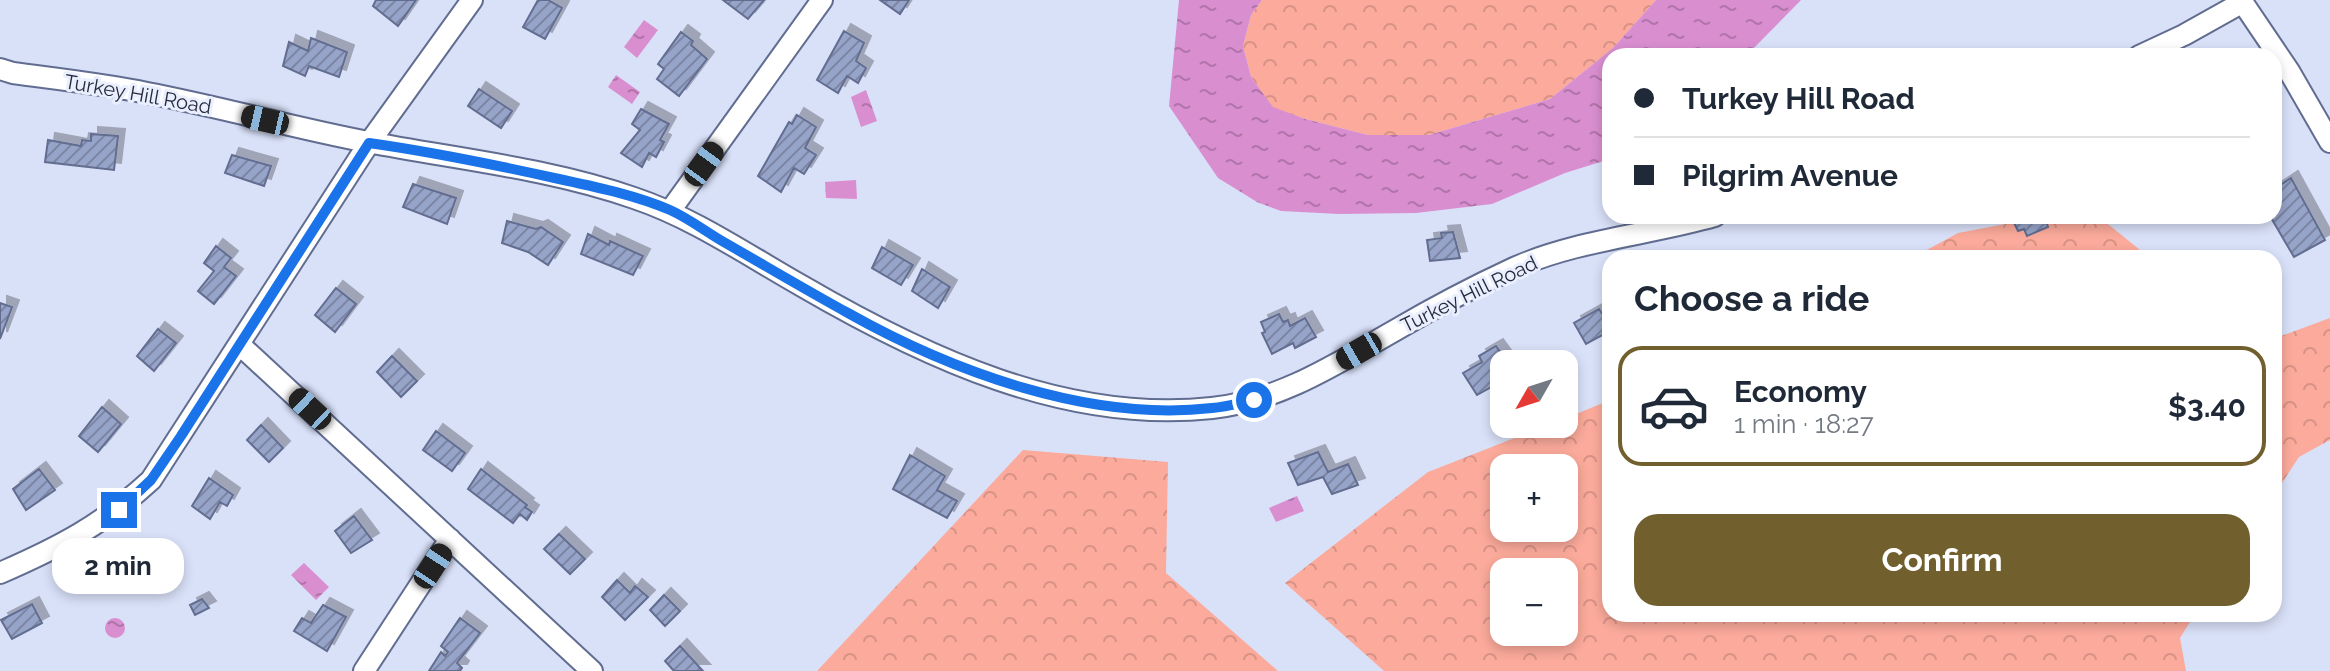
<!DOCTYPE html>
<meta charset="utf-8">
<style>
body{margin:0;font-family:Raleway,sans-serif;background:#f6f6f7;color:#1f2937;height:100vh;display:flex;flex-direction:column;font-size:30px;white-space:nowrap}
*{box-sizing:border-box;margin:0}
p{font-size:26px;color:#747a83}
.icon{flex:none;width:44px;height:44px;fill:none;stroke:currentColor;stroke-width:2;stroke-linecap:round;stroke-linejoin:round}
.map{position:relative;flex:1;overflow:hidden}
.panel{position:absolute;left:1602px;top:250px;width:680px;height:372px;display:flex;flex-direction:column;background:#fff;border-radius:24px;box-shadow:0 4px 12px #0003}
.panel>*{flex:none}
.top-card{position:absolute;left:1602px;top:48px;width:680px;height:176px;border-radius:24px;box-shadow:0 4px 12px #0003;display:grid;align-content:center;height:176px;padding:0 32px;background:#fff}
.needle{width:52px;rotate:231deg}
.buttons{position:absolute;left:1490px;top:350px;display:grid;gap:16px}
.buttons a{display:grid;place-items:center;width:88px;height:88px;border-radius:16px;background:#fff;box-shadow:0 4px 12px #0003;font-size:40px}
.end{position:absolute;width:36px;height:36px;margin:-18px;border:10px solid #1a73e8;background:#fff;box-shadow:0 0 0 4px #fff}
.from{border-radius:50%}
.bubble{position:absolute;height:56px;border-radius:24px;background:#fff;box-shadow:0 4px 12px #0003;font-size:26px;font-weight:700;line-height:56px;text-align:center}
.car{position:absolute;width:24px;height:48px;margin:-24px -12px;border-radius:10px;box-shadow:0 0 6px 2px #0007;background:linear-gradient(#222 24%,#8ab4d8 0 40%,#222 0 76%,#8ab4d8 0 86%,#222 0)}
.top-card b{display:flex;align-items:center;gap:28px;height:76px;font-size:30px}
.top-card b+b{border-top:2px solid #e0e1e3}
.top-card i{width:20px;height:20px;background:#1f2937}
ul{padding:0;list-style:none}
li{display:flex;align-items:center;gap:24px;height:120px;margin:0 16px 12px;padding:0 16px;border:4px solid transparent;border-radius:24px}
li div{flex:1}
li b{display:block;font-size:30px}
li em{font-style:normal;font-weight:700}
li.on{border-color:#71602e}
li>.icon{width:72px;height:72px;stroke-width:1.5}
h2{padding:0 32px;font-size:36px;line-height:96px}
.button{display:flex;gap:16px;margin-top:auto;padding:16px 32px}
.button a{flex:1;height:92px;border-radius:24px;background:#71602e;color:#fff;font-size:32px;font-weight:700;line-height:92px;text-align:center}
.map>svg:first-child{display:block}
.forest{fill:url(#forest-crowns);fill-rule:evenodd}
.water{fill:url(#water-ripples)}
.building{fill:url(#building-hatch);stroke:#626d90;stroke-width:2;filter:url(#shadow)}
.lines{fill:none;stroke-linecap:round;stroke-linejoin:round}
.street-casing{stroke:#616d90;stroke-width:24}
.street{stroke:#fff;stroke-width:20}
.route{stroke:#1a73e8;stroke-width:10}
.labels{text-anchor:middle;stroke-width:6;stroke-linejoin:round;paint-order:stroke}
.street-label{font-size:20px;fill:#262b3a;stroke:#e9efff}
</style>
<div class="map">
<svg width="2330" height="671" viewBox="0 0 2330 671">
<defs>
<pattern id="forest-crowns" width="20" height="18" patternUnits="userSpaceOnUse" patternTransform="scale(2)"><rect width="20" height="18" fill="#fbaa9b"/><path d="M2 6a3 3 0 1 1 6 0M12 15a3 3 0 1 1 6 0" fill="none" stroke="#d79286"/></pattern>
<pattern id="water-ripples" width="26" height="14" patternUnits="userSpaceOnUse" patternTransform="scale(2)"><rect width="26" height="14" fill="#d98ed0"/><path d="M2 4q2-2 4 0t4 0M15 11q2-2 4 0t4 0" fill="none" stroke="#b074aa"/></pattern>
<pattern id="building-hatch" width="6" height="6" patternUnits="userSpaceOnUse" patternTransform="scale(2)"><rect width="6" height="6" fill="#97a4c9"/><path d="M-1 1l2-2M0 6l6-6M5 7l2-2" fill="none" stroke="#7b86a4"/></pattern>
<filter id="shadow"><feDropShadow dx="7" dy="-7" stdDeviation="0" flood-color="#0004"/></filter>
</defs>
<rect width="100%" height="100%" fill="#d9e1f9"/>
<path class="forest" d="M1262,0H1656L1613,48L1550,99L1429,135H1368L1305,119L1273,108L1251,77L1243,46L1251,15Z
M2047,216H2098L2150,258H1912L1958,233Z
M2330,318V440L2299,457L2274,495V333L2281,336Z
M1610,400V614H2195L2180,638L2186,671H1384L1285,583L1428,472L1550,424H1564V419ZM1564,468V528H1504V468ZM1564,572V632H1504V572Z
M1023,450L1168,462L1166,573L1278,671H817Z"/>
<path class="water" d="M1179,0H1262L1251,15L1243,46L1251,77L1273,107L1305,119L1368,135H1429L1550,99L1613,48L1656,0H1801L1746,56H1610V159L1565,173L1492,204L1416,213L1339,214L1281,211L1257,202L1218,178L1169,106Z
M644,20L658,30L637,58L624,47Z
M616,75L640,92L632,104L608,87Z
M866,90L877,121L861,127L851,97Z
M856,180L857,199L826,198L825,182Z
M1297,496L1304,511L1276,522L1269,508Z
M304,563L329,587L316,600L291,575Z
M105 628a10 10 0 1 1 20 0a10 10 0 1 1-20 0Z"/>
<path class="building" d="M376,0H416L398,26L373,6Z
M538,0H548L562,8L545,39L523,27Z
M723,0H764L748,19Z
M880,0H909L900,14Z
M844,31L864,43L856,61L866,68L858,83L847,76L838,93L817,80Z
M681,32L693,41L691,45L707,59L679,96L657,79L664,69L658,64Z
M311,38L347,52L339,77L309,66L305,76L283,66L289,42L308,51Z
M479,89L512,111L501,128L468,106Z
M641,109L669,124L660,140L664,142L656,157L649,153L642,167L621,153L640,130L632,124Z
M797,115L816,127L805,148L816,155L804,174L794,168L781,192L758,176L789,122L792,124Z
M91,134L118,136L114,170L45,162L48,140L81,146L82,140L91,141Z
M232,155L271,166L264,186L225,173Z
M2291,178L2325,240L2294,257L2270,216H2274V189Z
M413,184L456,198L447,224L403,207Z
M2011,216H2044L2048,227L2027,236L2024,229L2018,231Z
M507,221L536,229L541,227L563,242L548,265L528,252L502,243Z
M1453,232L1460,258L1430,261L1427,240L1442,238L1441,233Z
M588,234L609,245L610,241L643,256L633,275L581,254Z
M216,246L231,258L224,267L236,276L214,304L198,291L214,271L204,263Z
M882,247L913,265L901,285L872,268Z
M922,269L950,287L938,308L912,291Z
M336,288L356,304L335,332L315,315Z
M0,303L12,307L0,339Z
M1599,309L1610,326V331L1586,344L1574,323Z
M1279,314L1283,322L1288,320L1290,326L1305,318L1316,337L1295,348L1293,343L1272,354L1262,333L1265,332L1261,322Z
M158,329L176,343L154,371L137,356Z
M1496,346L1509,364H1504V380L1477,395L1463,373L1482,362L1479,356Z
M392,356L417,381L401,397L377,372Z
M102,407L121,424L98,452L79,436Z
M261,425L283,448L269,462L247,440Z
M436,431L465,453L452,471L423,450Z
M1318,452L1328,472L1348,464L1358,485L1332,494L1323,477L1298,485L1288,463Z
M910,455L945,476L937,490L957,501L947,518L893,489Z
M39,469L55,490L26,510L13,489Z
M481,469L527,505L525,507L532,512L527,520L520,514L513,523L468,489Z
M209,478L233,495L227,506L220,502L210,519L192,506Z
M354,516L372,540L351,553L335,531Z
M559,534L585,559L570,574L544,549Z
M142,557L154,582L143,587L139,582L119,591L109,570Z
M617,580L630,593L635,586L648,597L625,620L602,597Z
M664,595L680,611L665,626L650,610Z
M202,599L209,608L195,615L190,605Z
M32,604L42,623L12,639L1,620Z
M323,605L346,617L327,651L294,631L302,618L311,623Z
M460,618L480,633L457,663L462,668L460,671H429L441,652L445,656L448,652L441,646Z
M680,646L703,671H674L665,661Z"/>
<g class="lines">
<defs>
<path id="street" d="M2241,0L2289,71L2330,142
M2139,56L2184,35L2243,2
M0,69L13,73C57,79 103,84 147,93C221,107 294,128 368,142C456,159 548,168 634,198C694,218 747,255 802,286C924,357 1066,424 1212,408C1279,401 1336,364 1394,331C1433,308 1473,287 1514,268C1577,240 1649,235 1715,216
M670,211L822,0
M240,345L592,671
M0,573C60,547 102,525 151,480L369,143L472,0
M364,671L450,539"/>
</defs>
<use href="#street" class="street-casing"/>
<use href="#street" class="street"/>
</g>
<g class="lines">
<path class="route" d="M119,510L151,480L181,436L369,143C433,152 496,165 559,179C596,187 635,195 670,210C688,218 705,231 722,241C764,265 806,290 848,313C953,372 1090,422 1212,408C1226,407 1240,403 1254,400"/>
</g>
<g class="labels">
<g class="street-label">
<text transform="translate(138 94) rotate(10)" y="7">Turkey Hill Road</text>
<text transform="translate(1469 294) rotate(-26)" y="7">Turkey Hill Road</text>
</g>
</g>
</svg>
<div class="buttons">
<a><svg class="needle" viewBox="-14 -14 28 28"><path d="M0-13l5 13h-10z" fill="#e53935"/><path d="M0 13l5-13h-10z" fill="#747a83"/></svg></a>
<a>+</a>
<a>−</a>
</div>
<i class="end from" style="left:1254px;top:400px"></i>
<i class="end" style="left:119px;top:510px"></i>
<div class="bubble" style="left:52px;top:538px;width:132px">2 min</div>
<i class="car" style="left:265px;top:120px;rotate:283deg"></i>
<i class="car" style="left:704px;top:164px;rotate:36deg"></i>
<i class="car" style="left:1359px;top:351px;rotate:240deg"></i>
<i class="car" style="left:310px;top:409px;rotate:313deg"></i>
<i class="car" style="left:433px;top:566px;rotate:33deg"></i>
<div class="top-card">
<b><i class="from"></i>Turkey Hill Road</b>
<b><i></i>Pilgrim Avenue</b>
</div>
<section class="panel">
<h2>Choose a ride</h2>
<ul>
<li class="on"><svg class="icon" aria-label="car" viewBox="0 0 24 24"><path d="M5 17H2v-5l4-1 3-4h7l3 4 3 1v5h-3M9 17h6M6 11h13"/><circle cx="7" cy="17" r="2"/><circle cx="17" cy="17" r="2"/></svg><div><b>Economy</b><p>1 min · 18:27</p></div><em>$3.40</em></li>
</ul>
<div class="button"><a>Confirm</a></div>
</section>
</div>
